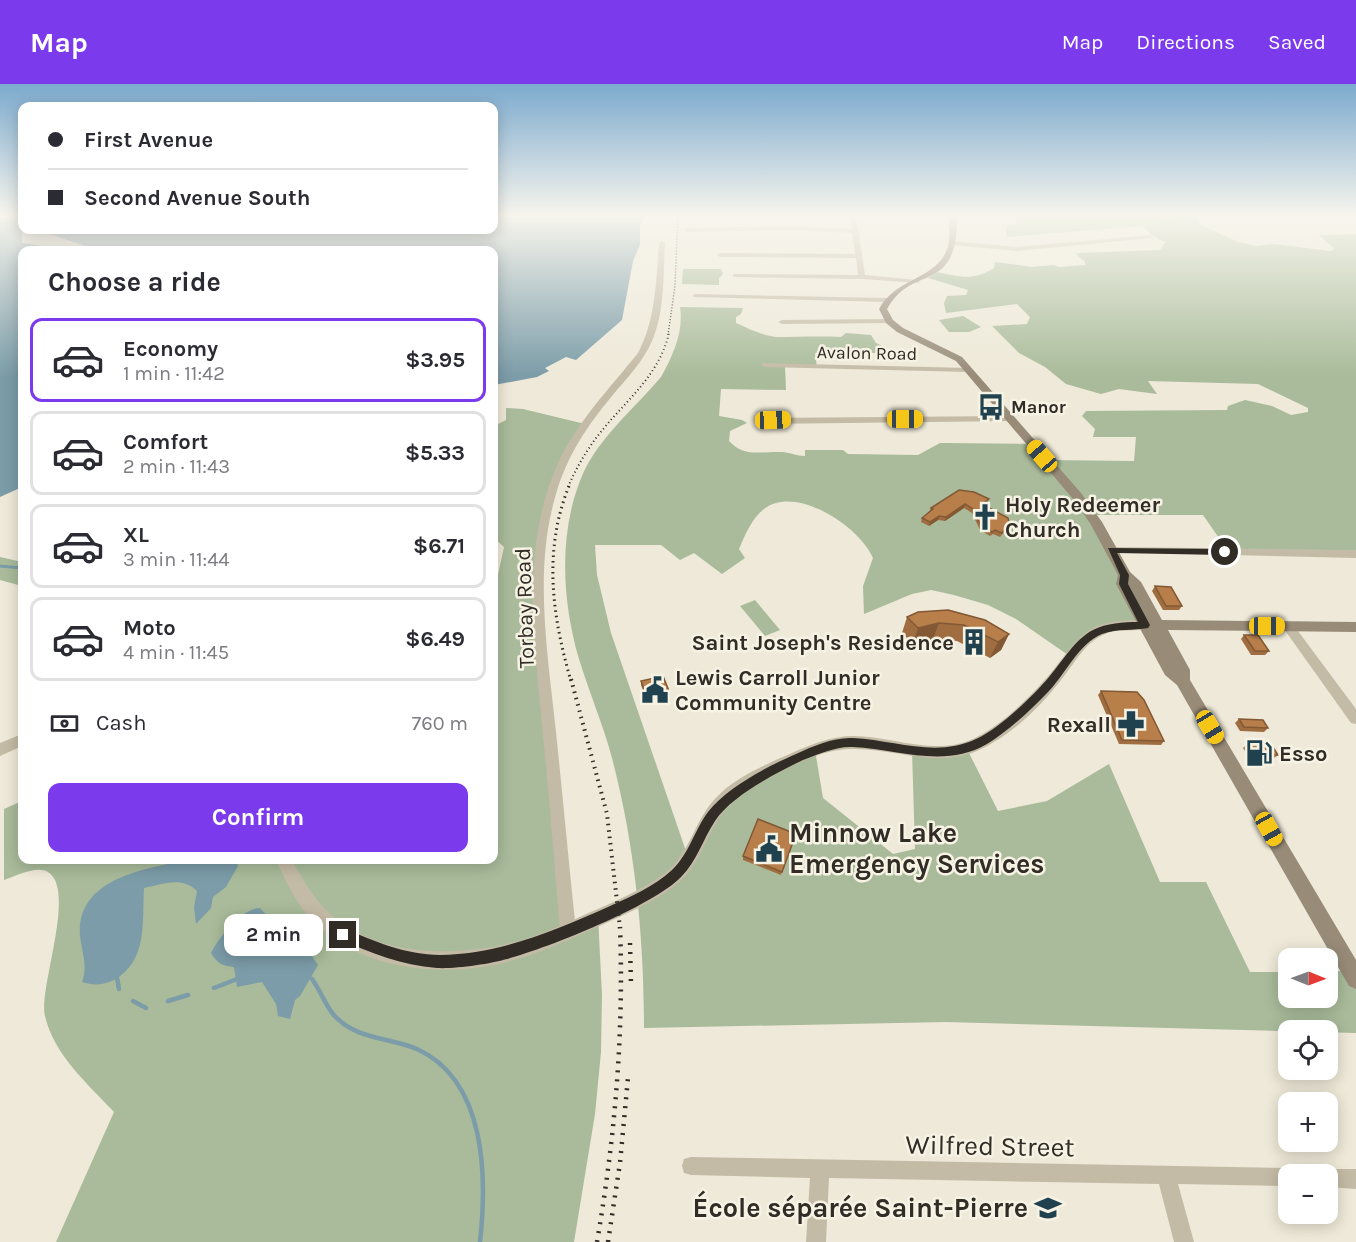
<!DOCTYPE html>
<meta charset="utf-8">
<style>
body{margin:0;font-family:Karla,sans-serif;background:#f2f2f3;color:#2b2b33;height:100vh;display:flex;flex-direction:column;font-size:22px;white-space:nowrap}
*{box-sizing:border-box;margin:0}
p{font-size:20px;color:#7c7c81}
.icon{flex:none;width:33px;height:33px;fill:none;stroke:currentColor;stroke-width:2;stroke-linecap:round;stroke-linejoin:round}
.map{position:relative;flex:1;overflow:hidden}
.side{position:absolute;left:18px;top:162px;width:480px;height:618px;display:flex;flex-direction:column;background:#fff;border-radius:12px;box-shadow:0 3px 15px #0003}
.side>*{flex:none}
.top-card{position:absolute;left:18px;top:18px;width:480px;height:132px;border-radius:12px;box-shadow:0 3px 15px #0003;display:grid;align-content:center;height:132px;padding:0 30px;background:#fff}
.needle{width:39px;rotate:91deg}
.tools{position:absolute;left:1278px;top:864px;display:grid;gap:12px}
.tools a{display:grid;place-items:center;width:60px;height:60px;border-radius:12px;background:#fff;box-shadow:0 3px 15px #0003;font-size:30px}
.end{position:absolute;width:27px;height:27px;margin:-14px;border:8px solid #312c26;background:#fff;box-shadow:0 0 0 3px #fff}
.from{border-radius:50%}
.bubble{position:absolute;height:42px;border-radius:12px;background:#fff;box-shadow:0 3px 15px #0003;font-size:20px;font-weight:700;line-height:42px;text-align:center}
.car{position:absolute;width:18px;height:36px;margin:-18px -9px;border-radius:8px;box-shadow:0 0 4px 2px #0007;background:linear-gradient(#f5c518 24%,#345 0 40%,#f5c518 0 76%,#345 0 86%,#f5c518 0)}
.top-card b{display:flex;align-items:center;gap:21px;height:57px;font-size:22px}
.top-card b+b{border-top:2px solid #e1e1e2}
.top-card i{width:15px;height:15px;background:#2b2b33}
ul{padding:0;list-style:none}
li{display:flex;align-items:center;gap:18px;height:84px;margin:0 12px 9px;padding:0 18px;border:3px solid #e1e1e2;border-radius:12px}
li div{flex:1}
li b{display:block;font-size:22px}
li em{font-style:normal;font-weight:700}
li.on{border-color:#7c3aed}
li>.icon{width:54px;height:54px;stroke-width:1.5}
h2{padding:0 30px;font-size:27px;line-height:72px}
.pay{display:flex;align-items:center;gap:15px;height:66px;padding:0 30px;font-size:22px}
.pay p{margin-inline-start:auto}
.action{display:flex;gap:12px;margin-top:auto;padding:12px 30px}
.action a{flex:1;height:69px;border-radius:12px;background:#7c3aed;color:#fff;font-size:24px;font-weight:700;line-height:69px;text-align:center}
header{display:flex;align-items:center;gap:36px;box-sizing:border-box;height:84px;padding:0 30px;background:#7c3aed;color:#fff}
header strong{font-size:28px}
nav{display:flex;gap:33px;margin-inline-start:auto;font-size:21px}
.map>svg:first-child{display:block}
.green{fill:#a9bb9a}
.water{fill:#7b9ca8}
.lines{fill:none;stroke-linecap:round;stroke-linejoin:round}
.stream-far1{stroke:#7b9ca8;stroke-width:3}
.stream{stroke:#7b9ca8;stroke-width:4.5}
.minor{fill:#c4bba6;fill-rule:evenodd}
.tertiary{fill:#c4bba6;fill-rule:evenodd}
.secondary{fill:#988b78;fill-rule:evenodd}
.rail-far4{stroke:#312c26;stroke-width:1.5;stroke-dasharray:1 2;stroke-linecap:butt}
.rail-far3{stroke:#312c26;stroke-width:2;stroke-dasharray:1 3;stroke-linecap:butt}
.rail-far2{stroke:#312c26;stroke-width:3;stroke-dasharray:1.5 4;stroke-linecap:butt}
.rail-far1{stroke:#312c26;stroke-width:4;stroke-dasharray:1.5 5;stroke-linecap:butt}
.rail{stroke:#312c26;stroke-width:4.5;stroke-dasharray:2 7;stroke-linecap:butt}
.wall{fill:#9f6d40}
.shaded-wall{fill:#825934}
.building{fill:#b97f4b;stroke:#825934;stroke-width:1.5}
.route{fill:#312c26}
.labels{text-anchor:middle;stroke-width:5;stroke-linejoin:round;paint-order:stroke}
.far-street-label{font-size:18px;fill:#312c26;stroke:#f6f2e4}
.far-poi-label{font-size:18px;font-weight:bold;fill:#312c26;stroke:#f6f2e4;text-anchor:start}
.poi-label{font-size:22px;font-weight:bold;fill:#312c26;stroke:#f6f2e4;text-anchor:start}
.street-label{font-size:22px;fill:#312c26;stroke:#f6f2e4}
.near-poi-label{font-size:27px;font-weight:bold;fill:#312c26;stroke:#f6f2e4;text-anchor:start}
.near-street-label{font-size:27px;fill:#312c26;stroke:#f6f2e4}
</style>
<header>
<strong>Map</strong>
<nav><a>Map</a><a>Directions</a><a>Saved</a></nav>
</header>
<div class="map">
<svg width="1356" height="1158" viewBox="0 0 1356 1158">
<rect width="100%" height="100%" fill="#eee9d8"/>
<path class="green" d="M1151,131L1165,134L1194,132L1201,141L1238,158L1256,162L1274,160L1331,167L1335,165L1319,151L1356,150V469L1228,467L1203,431H1092L1144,541L1103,544L1071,573L1016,535L988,521L954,511L931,506L912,510L864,530L863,502L873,474C860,443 796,400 764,425C752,434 745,451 739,465L745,474L722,490L694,469L680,476L661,461H595L597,491L611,549L688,773L716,723L815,666L823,714L893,770L915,765L912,666L966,663L998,727L1047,717L1109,680L1160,798H1206L1250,888H1288V914H1328V887H1352L1356,894V949L946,938L644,944C644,853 635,762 612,674C603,640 589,608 579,575C562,517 558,449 582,392C598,354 635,324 661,293C673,272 684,247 680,223L743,224L741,230L736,233V239C747,244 764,252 776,253C797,253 820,252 841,253L846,249L871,251L876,259L887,264L881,269H815L817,283L785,281L786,306L721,305L719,332L742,336L747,339L730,347L729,357C745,374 760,367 782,368C789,368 796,372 805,372V366H843L848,370L918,371L940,359L1033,360L1047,376L1134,377L1136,353H1093L1095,345L1082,332L1086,327L1227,326L1228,322L1245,316L1272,322L1291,331L1308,328V324L1258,300L1148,297L1157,310L1119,305L1101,310L1066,300L1045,283L1019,269L992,242L1027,240L1030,233L1017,220L946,229L944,219L947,212L966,211L968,206L928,194L937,188C960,193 974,197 994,184L995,178L1032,183L1053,181L1059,183L1085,181V178L1076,170L1079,169L1160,166L1166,158L1153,152L1142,142L1007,153L1006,141L1017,140L1014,132Z
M683,185H721L723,190L719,194V201L682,200Z
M963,232L981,243L969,248H949L939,236Z
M506,324L523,325L585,340L562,382L539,477L569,845L598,832L602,911L601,968L595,1030L574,1158H56L114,1028C88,1000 54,971 45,932C38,905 77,806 48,788C37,781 15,792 4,796V725L22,717V776H494V509L504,463L494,454V342L506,336Z
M0,473L22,478V502L0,496Z
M755,516L780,546L765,552L740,522Z"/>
<path class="water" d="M0,131H22V159L69,166H22V403L0,413Z
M494,131H645L640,142V161L633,177L622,236L576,276L566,273L545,284L549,287L537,293L494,301V166H81L86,162L52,151L45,146H494Z
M187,776H236L238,782L226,803L213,813L211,824L196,840L194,823L197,807C182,792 163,800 144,804C142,838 148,877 114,896C103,901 94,902 82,898C88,882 82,869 80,852C76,794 145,785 187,776Z
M260,824L282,848L302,857L318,881L300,912L295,916L290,935L278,932L276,920L262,898L237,903L234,883C222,882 217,879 211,869C220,852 241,825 260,824Z"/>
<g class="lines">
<path class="stream-far1" d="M0,482L22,484"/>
<path class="stream" d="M117,894L119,905
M312,895C320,906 325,920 333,930C355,956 389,953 417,965C487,997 487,1094 480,1158
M214,904L237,895
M133,917L146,924
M168,917L188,911"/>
<path class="minor" d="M850,131H856L865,191L917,196L920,198L919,199L862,195L735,193L733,192V190L858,191L856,174L720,173L717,171L720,169L855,170L852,149L795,146L687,148L684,146L687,144L795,142L852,145Z
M1151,151L1153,154L1017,167L952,161L949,159L952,157L1017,163Z
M662,157L665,159C663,192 665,227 652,257C643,278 626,295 612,312C587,342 567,372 556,410C533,486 548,571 556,648C563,715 569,781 576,847L574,853L568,855L562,853L560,847C555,785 550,723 544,661C536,569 518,466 558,379C577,338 610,304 638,269C656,235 656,197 659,159Z
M695,210L888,214L892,216L888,218L693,213V211Z
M889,235L893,237L892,239L782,240L778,238L782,236Z
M762,279L969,284L973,286L969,288L765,283L761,281Z
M1011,332L1014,333V337L759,340L755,337L759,334Z
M1111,463L1356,466V474L1107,468L1106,466Z
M1288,538L1292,539L1356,625V640L1351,639L1284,545L1282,542L1284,539Z
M691,1073L1288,1084L1295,1086L1296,1090H1288V1102L1178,1100L1194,1158H1174L1159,1100L829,1094L826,1158H806L810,1094L691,1091L684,1089L682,1082L684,1075Z
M1328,1085H1356V1105L1328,1103V1090H1320L1321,1087Z"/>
<path class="tertiary" d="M1145,536L1151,541L1150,544C1134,549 1118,543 1103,551C1085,559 1076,577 1064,592C1041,623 1008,655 972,669C933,683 892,664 852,665C820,665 787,684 760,699C745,708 730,718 720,733C705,754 699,782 678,799C654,819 623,831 595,844C566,857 538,870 507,878C444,894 362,887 314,838C297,821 286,798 276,776H292C302,794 311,811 326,826C371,871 444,873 503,861C531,855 558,843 584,831C611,819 641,807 665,789C687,772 693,744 709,722C729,695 765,681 794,668C812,660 832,652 853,652C893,652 939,674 977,653C1005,638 1029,614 1050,590C1064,574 1075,553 1095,543C1111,536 1128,536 1145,536Z
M22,650V662L0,672V659Z"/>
<path class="secondary" d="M949,131H957C958,213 913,178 887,225L893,236L903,244L962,273L1081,409L1102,438L1130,488L1141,498L1162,536L1356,538V548L1168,546L1190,586V596L1356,876V905L1349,902L1177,601L1165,591L1116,500L1118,491L1090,439L1073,415L956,277L897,248L886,239L879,225C895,195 934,195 946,168C951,157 949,143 949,131Z"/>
<path class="rail-far4" d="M668,251L675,202L678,131"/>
<path class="rail-far3" d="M568,403C577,382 589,362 604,344C629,314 660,289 669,249"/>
<path class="rail-far2" d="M569,402C543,466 552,532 571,597"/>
<path class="rail-far1" d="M571,595L607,730L620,844"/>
<path class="rail" d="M630,859L631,901
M597,1158C615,1053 624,949 620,843
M608,1158L620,1079L628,994"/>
</g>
<path class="wall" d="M989,415L987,419L984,421L1008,443L1000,453L993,450L990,452L980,446L972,429L964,424L945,437L938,436L929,442L921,438L922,434L929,428L931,424Z
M1155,502L1182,522L1179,526H1163L1152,507Z
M907,533L985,536L1009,550L1001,566L990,574L957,557L933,555L913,560L902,549Z
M1244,551L1269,567L1265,571H1251L1241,555Z
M641,597L669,607V611L647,617L641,601Z
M1101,607L1164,657L1161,661L1119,660L1098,611Z
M1239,635L1268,644L1264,648L1240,647L1235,639Z
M1247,660L1278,671L1274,674L1250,675L1243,664Z
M796,750L781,791L743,776V772Z"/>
<path class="shaded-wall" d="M965,420L964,424L945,437L946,433Z
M939,432L938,436L929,442L930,438Z
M939,539L933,555L913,560L918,544Z
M1009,550L1001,566L990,574L998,558Z
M669,607V611L647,617V613Z"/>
<path class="building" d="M959,406L974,408L989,415L982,420L1008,434L1009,438L1002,449L995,446L992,448L981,442L973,425L965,420L946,433L939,432L930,438L922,434L933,425L931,424Z
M1155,502L1171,503L1182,522H1166Z
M948,526L985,536L1009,550L998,558L964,541L939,539L918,544L907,533L918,528Z
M1244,551H1258L1269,567H1255Z
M663,592L669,607L647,613L641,597Z
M1101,607L1137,608L1144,616L1164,657L1122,656Z
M1239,635L1263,636L1268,644L1244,643Z
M1247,660H1271L1278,671H1254Z
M758,735L796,750L782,788L743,772Z"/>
<linearGradient id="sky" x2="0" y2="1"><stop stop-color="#7caace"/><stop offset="0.45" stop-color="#f7f5ed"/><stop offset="1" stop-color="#f7f5ed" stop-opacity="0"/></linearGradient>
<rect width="1356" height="293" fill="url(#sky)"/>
<path class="route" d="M1108,464L1225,465L1229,468L1225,471L1117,469L1129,491L1128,500L1150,541L1148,544C1133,547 1118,544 1102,550C1079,559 1065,591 1048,608C1030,627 1008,647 987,660C944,685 898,665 853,663C837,662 818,670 803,676C776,689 731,712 715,737C703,755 697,777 681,793C653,822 548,864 507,875C490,880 455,885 437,884C401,881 371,869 339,855V846L343,844C374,857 406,871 440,871C500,870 554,847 608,823C629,813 654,803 672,786C689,770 694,747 708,728C726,704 768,682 796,670C813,662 834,653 853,654C895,656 936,674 976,655C999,645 1033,612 1049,593C1062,578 1075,555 1093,546C1106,539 1124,538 1138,538L1119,500L1120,491Z"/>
<defs>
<symbol id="bus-bare" viewBox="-9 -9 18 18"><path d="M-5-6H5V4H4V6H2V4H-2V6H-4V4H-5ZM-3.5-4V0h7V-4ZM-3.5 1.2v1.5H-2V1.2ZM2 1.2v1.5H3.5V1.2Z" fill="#20414e" stroke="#f6f2e4" stroke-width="2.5" paint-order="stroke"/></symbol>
<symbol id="church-bare" viewBox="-9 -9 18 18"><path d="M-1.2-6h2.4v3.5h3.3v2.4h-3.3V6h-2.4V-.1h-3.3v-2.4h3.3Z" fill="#20414e" stroke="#f6f2e4" stroke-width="2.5" paint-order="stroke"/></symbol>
<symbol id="building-bare" viewBox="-9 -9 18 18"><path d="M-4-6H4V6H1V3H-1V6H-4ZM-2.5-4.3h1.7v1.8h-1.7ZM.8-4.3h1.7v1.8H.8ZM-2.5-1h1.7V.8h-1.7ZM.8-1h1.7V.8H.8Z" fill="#20414e" stroke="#f6f2e4" stroke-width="2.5" paint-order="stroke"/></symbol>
<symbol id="civic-bare" viewBox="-9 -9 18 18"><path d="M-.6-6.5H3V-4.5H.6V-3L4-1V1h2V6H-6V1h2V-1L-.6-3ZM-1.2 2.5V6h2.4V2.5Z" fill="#20414e" stroke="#f6f2e4" stroke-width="2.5" paint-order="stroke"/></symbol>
<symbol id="pharmacy-bare" viewBox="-9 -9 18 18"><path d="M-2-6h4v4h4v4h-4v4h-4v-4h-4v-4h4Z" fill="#20414e" stroke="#f6f2e4" stroke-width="2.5" paint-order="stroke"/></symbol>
<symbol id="fuel-bare" viewBox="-9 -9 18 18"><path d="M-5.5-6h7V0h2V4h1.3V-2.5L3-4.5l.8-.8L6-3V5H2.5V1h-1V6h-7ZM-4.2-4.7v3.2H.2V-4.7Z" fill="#20414e" stroke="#f6f2e4" stroke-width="2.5" paint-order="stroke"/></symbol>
<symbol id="school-bare" viewBox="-9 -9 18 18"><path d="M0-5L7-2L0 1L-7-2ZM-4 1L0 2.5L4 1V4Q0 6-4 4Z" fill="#20414e" stroke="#f6f2e4" stroke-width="2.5" paint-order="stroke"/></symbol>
</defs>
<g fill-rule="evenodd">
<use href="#bus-bare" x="972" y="304" width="38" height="38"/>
<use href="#church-bare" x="966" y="414" width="38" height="38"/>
<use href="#building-bare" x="955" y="539" width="38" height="38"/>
<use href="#civic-bare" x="636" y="587" width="38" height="38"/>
<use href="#pharmacy-bare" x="1112" y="621" width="38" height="38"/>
<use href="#fuel-bare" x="1240" y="650" width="38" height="38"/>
<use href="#civic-bare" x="750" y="746" width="38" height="38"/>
<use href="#school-bare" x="1029" y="1105" width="38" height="38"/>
</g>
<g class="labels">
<g class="far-street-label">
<text transform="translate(867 269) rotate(1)" y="6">Avalon Road</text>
</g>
<g class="far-poi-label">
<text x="1011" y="329">Manor</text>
</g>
<g class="poi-label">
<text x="1005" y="428">Holy Redeemer<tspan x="1005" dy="25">Church</tspan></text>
<text x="954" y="566" text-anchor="end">Saint Joseph's Residence</text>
<text x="675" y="601">Lewis Carroll Junior<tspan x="675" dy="25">Community Centre</tspan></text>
<text x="1111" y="648" text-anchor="end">Rexall</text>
<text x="1279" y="677">Esso</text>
</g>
<g class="street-label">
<text transform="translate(524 524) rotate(-92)" y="8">Torbay Road</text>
</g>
<g class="near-poi-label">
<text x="789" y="758">Minnow Lake<tspan x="789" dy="31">Emergency Services</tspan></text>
<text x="1028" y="1133" text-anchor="end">École séparée Saint-Pierre</text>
</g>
<g class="near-street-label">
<text transform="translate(990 1062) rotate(1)" y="9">Wilfred Street</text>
</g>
</g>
</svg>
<div class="tools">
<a><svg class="needle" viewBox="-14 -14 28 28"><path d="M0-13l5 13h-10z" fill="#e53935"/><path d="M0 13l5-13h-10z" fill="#7c7c81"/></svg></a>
<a><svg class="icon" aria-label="locate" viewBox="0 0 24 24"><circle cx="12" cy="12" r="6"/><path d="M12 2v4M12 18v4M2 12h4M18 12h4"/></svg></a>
<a>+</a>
<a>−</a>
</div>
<i class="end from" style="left:1225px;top:468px"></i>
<i class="end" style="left:343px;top:851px"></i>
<div class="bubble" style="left:224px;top:830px;width:99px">2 min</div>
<i class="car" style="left:905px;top:335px;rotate:90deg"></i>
<i class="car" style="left:773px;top:336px;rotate:88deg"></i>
<i class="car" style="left:1042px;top:372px;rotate:319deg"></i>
<i class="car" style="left:1267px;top:542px;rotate:90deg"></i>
<i class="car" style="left:1210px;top:643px;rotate:149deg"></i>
<i class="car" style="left:1269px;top:745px;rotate:151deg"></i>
<div class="top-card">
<b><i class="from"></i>First Avenue</b>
<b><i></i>Second Avenue South</b>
</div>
<section class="side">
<h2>Choose a ride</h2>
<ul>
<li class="on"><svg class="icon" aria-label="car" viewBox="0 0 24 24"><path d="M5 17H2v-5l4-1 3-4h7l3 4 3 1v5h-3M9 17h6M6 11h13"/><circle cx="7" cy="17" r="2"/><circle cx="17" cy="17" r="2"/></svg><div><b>Economy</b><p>1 min · 11:42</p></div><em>$3.95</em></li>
<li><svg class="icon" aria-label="car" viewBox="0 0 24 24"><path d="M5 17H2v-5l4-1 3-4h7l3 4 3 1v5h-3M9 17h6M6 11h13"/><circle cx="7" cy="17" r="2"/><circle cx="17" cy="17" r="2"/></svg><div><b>Comfort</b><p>2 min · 11:43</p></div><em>$5.33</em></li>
<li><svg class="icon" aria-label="car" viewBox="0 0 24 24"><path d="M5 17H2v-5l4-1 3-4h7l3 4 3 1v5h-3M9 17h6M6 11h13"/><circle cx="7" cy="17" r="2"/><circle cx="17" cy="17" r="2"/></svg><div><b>XL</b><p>3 min · 11:44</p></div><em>$6.71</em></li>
<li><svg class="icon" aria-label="car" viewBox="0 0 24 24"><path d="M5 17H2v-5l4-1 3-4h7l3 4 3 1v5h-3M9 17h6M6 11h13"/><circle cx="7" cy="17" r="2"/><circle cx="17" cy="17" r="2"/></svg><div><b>Moto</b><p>4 min · 11:45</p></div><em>$6.49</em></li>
</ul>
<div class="pay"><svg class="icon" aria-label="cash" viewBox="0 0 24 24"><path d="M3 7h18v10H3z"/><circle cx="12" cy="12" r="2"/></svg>Cash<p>760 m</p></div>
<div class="action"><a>Confirm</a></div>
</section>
</div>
